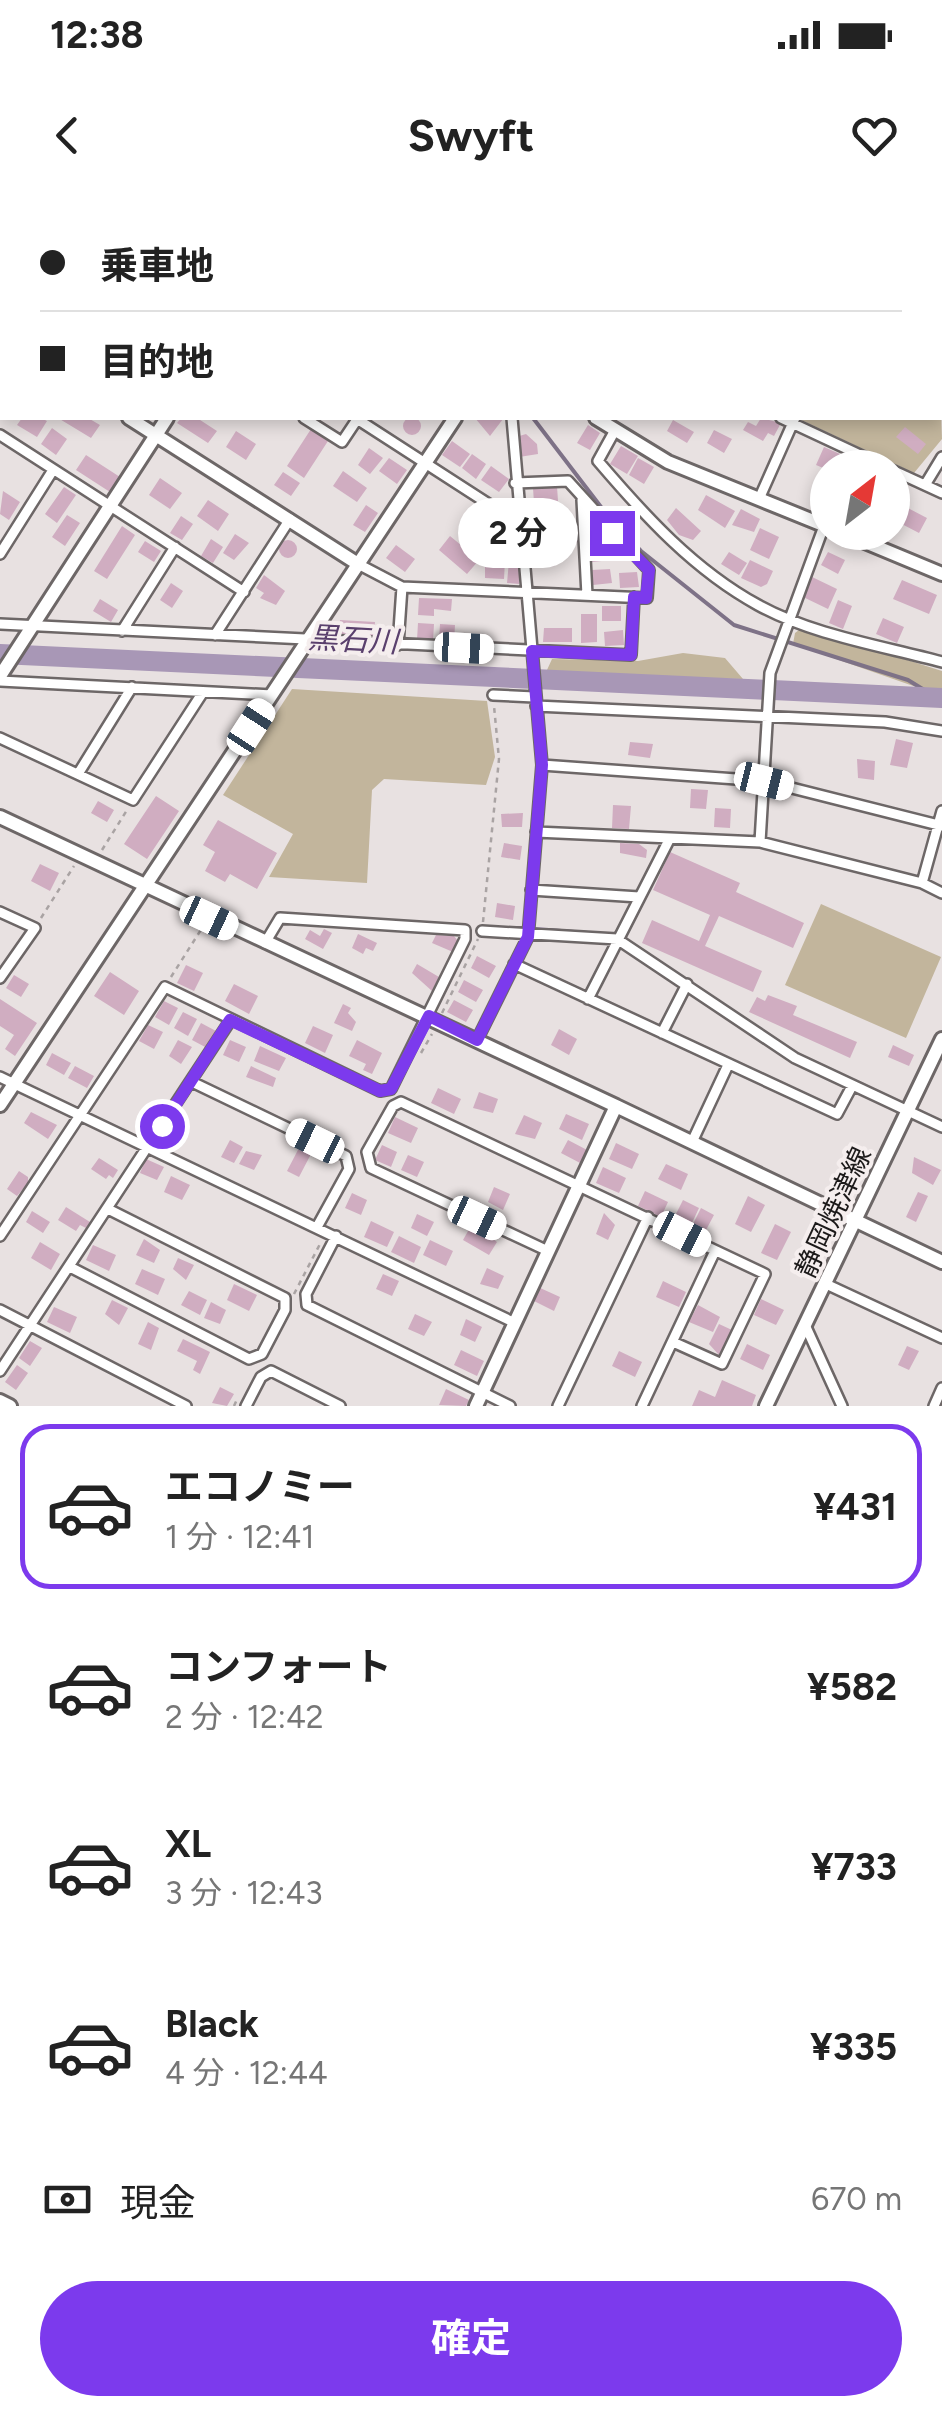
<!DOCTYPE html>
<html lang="ja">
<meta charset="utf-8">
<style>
body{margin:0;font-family:Figtree,"Noto Sans JP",sans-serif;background:#f2f2f2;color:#222;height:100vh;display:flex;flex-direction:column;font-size:38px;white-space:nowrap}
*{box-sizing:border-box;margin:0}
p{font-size:32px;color:#767676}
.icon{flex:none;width:55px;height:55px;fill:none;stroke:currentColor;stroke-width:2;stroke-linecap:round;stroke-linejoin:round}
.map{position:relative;height:1206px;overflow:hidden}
.side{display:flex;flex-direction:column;background:#fff;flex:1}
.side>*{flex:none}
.hud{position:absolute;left:0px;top:0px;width:942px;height:220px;box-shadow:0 5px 15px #0003;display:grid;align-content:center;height:220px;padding:0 40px;background:#fff}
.needle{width:65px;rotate:31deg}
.controls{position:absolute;left:810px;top:250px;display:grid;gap:20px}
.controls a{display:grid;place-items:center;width:100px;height:100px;border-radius:50%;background:#fff;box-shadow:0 5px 15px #0003;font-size:50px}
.end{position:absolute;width:45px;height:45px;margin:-22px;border:12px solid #7c3aed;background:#fff;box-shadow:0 0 0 5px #fff}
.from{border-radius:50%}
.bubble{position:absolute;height:70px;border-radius:35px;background:#fff;box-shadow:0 5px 15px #0003;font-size:32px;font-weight:700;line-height:70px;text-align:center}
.car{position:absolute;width:30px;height:60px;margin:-30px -15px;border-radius:12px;box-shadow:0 0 8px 2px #0007;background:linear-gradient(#fff 24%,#345 0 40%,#fff 0 76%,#345 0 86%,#fff 0)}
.hud b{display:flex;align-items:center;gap:35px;height:95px;font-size:38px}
.hud b+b{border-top:2px solid #e0e0e0}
.hud i{width:25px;height:25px;background:#222}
ul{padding:18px 0 0;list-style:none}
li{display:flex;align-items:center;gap:30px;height:165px;margin:0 20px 15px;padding:0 20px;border:5px solid transparent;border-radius:30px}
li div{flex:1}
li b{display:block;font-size:38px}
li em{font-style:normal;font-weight:700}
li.selected{border-color:#7c3aed}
li>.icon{width:90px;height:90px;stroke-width:1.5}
.pay{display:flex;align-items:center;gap:25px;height:110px;padding:0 40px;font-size:38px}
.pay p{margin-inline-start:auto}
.primary-button{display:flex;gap:20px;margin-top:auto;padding:20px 40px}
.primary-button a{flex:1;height:115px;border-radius:60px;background:#7c3aed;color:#fff;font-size:40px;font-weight:700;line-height:115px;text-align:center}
.status{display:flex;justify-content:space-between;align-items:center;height:70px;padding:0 50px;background:#fff;direction:ltr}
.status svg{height:28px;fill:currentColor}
header{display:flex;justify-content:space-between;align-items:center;height:130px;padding:0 40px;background:#fff;font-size:45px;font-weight:700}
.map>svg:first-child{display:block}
.green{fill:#c2b59c}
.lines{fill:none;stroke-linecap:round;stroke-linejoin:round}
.stream{stroke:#7e7287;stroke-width:4}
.river{stroke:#a897b6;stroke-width:20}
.building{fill:#d0adc1}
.street-casing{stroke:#6d6767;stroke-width:14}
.secondary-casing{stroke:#6d6767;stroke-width:18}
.path{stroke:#a9a3a3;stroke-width:2.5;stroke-dasharray:5 5;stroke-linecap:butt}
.street{stroke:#fff;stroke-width:9}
.secondary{stroke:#fff;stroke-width:12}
.route{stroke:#7c3aed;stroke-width:12}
.labels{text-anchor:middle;stroke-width:8;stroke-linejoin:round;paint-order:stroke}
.street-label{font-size:28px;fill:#1c1a1a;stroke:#f5eeee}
.water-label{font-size:30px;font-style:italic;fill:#5a406d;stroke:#f5eeee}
</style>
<div class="status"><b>12:38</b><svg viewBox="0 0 49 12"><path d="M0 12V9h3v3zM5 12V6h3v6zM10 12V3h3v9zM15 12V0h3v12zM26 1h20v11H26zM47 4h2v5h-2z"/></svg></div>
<header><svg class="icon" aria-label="back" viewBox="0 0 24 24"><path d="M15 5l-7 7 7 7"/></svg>Swyft<svg class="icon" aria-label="heart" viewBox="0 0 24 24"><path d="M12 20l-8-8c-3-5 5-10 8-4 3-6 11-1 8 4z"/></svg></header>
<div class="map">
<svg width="942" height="1206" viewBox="0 0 942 1206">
<rect width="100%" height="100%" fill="#e8e1e1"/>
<path class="green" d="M940,185L942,239L914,273L797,218H940Z
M803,427L942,471V496L793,444L795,433Z
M683,453L725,458L743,479L577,476L547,470L552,459L638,461Z
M292,489L487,501L495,557L486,585L384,579L372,590L367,683L269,677L293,634L223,595Z
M821,704L941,757L906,838L785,785Z"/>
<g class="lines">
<path class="stream" d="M278,0L281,2
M533,218L611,320L641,351L734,425L908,480L934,496
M504,728H521
M536,729L587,733"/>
<path class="river" d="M0,454L942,498"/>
</g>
<path class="building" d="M403 226a9 9 0 1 1 18 0a9 9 0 1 1-18 0Z
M22,218H41L47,221L37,237L17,225Z
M58,218H88L100,225L91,238Z
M181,218H197L217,231L208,243L177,223Z
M475,218H501L503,219L490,236Z
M761,218L781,223L774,236L768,233L763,241L743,230L748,222L756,226Z
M673,220L694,232L687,243L667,231Z
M588,225L600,233L590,250L577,243Z
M905,227L926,244L918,254L896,237Z
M52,228L67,239L56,255L41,244Z
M311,229L328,241L304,278L287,266Z
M714,230L732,239L724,253L707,243Z
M236,231L256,244L246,260L226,247Z
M526,234L537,244L538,254L519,257L516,237Z
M452,241L470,254L460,267L442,255Z
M621,246L638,256L627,274L610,264Z
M824,247L856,261L853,268L828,270L816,265Z
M369,248L383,258L370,274L358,265Z
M472,254L486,264L476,279L462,268Z
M86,255L120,277L110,292L76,270Z
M389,258L407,270L397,284L379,271Z
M638,258L654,267L644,284L629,275Z
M491,266L509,279L499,292L481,280Z
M343,271L367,288L357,302L333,286Z
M283,272L300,283L291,296L274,285Z
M160,278L182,293L170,309L149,295Z
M557,286L558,301L534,303L533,288Z
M64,287L76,295L57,323L45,314Z
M3,291L20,302L9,320L0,314Z
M706,295L735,311L725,328L698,310Z
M208,300L229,314L218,331L197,316Z
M366,305L378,313L365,332L353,325Z
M904,306L927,318L919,333L896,321Z
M557,307L559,322L535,324L534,309Z
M676,308L701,331L693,340L679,335L667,320Z
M741,309L760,319L754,332L732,325Z
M67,315L80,323L65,346L52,337Z
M181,316L193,324L182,340L170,333Z
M498,324L513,336L501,351L486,339Z
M122,326L135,335L107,379L94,371Z
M578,327L580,342L556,345L555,330Z
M760,328L779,337L769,359L750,350Z
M552,332L553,347L529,349L528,334Z
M235,334L249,343L234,360L223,353Z
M450,336L479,360L467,374L439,350Z
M211,339L223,347L213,363L201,356Z
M279 349a9 9 0 1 1 18 0a9 9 0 1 1-18 0Z
M145,341L161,351L154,362L138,352Z
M396,345L415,359L405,372L386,358Z
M610,345L611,360L592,362L591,347Z
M553,352L555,366L535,368L531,354Z
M729,352L747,363L739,375L721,364Z
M828,352L845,360L838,374L821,365Z
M485,360H505L504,379L485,378Z
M750,360L773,371L767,384L761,387L741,378Z
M509,361L521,362L519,384L507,383Z
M610,369L612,383L593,385L592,370Z
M637,372L639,387L620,388L619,373Z
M264,375L285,391L276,405L260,398L264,393L256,388Z
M810,376L837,389L828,409L801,396Z
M902,380L937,395L929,414L893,399Z
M171,383L183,391L172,408L160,400Z
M419,398L452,399L451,411L434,409V416L418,415Z
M100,399L118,410L111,422L93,411Z
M838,400L852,406L843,429L829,423Z
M602,406H621V421H602Z
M581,414H597V442L581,443Z
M883,418L904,427L897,443L876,434Z
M340,420L375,422L374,437L339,434Z
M418,423L434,424L433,441L417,440Z
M440,424L455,425L454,442L439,441Z
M544,428H572V442H543Z
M623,430L624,445L605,446L604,432Z
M896,539L913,543L907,568L890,565Z
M630,542L653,544L650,558L628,555Z
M857,559L875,561L874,580L858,578Z
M691,589L708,590L706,609L690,608Z
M156,596L179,611L147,659L124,644Z
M98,601L114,610L107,622L91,613Z
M613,605L631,606L629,629L612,628Z
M715,608L731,609L730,628L714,627Z
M523,613L522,627H502L501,614Z
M218,620L277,653L257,689L230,674L225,682L205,671L215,652L203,645Z
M504,643L522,646L520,660L501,657Z
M620,643L639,644L647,650L646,658L620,653Z
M670,652L740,683L736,692L804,723L793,748L719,716L705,746L762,771L753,792L642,743L652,720L699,741L710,715L653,690Z
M40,664L59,673L50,691L31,681Z
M497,703L515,706L513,720L495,717Z
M324,729L332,733L323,749L305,739L310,730L320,736Z
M358,734L377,743L373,751L366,748L363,754L352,748Z
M436,735L454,736L458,741L453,752L432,743Z
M477,756L496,766L489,778L471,768Z
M417,764L439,777L432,791L412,773Z
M186,765L203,773L194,791L177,783Z
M110,772L139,791L124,815L94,796Z
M14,775L29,784L21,797L6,788Z
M464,780L483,790L476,802L458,792Z
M234,784L258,796L249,814L225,801Z
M768,795L797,806L793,815L857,842L850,858L749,812L757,797L765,801Z
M0,799L37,823L15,856L5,849L14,835L0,826Z
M454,800L473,810L466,822L447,812Z
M164,801L178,808L169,825L155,817Z
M343,804L351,808L348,813L356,822L352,831L334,823Z
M183,812L197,819L188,836L174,828Z
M201,823L216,831L207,848L192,840Z
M148,825L163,832L154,849L139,841Z
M313,826L333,835L325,853L305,843Z
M559,829L577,839L569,855L551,845Z
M178,840L192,847L181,864L169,856Z
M230,840L246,847L239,862L223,855Z
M357,840L382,853L372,874L363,870L366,864L349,856Z
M893,845L914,855L909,866L888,857Z
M260,846L286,858L279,871L254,861Z
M52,853L71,863L64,875L46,865Z
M75,866L94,876L87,888L68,878Z
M251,866L276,878L273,887L246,877Z
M438,888L461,899L454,914L431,903Z
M479,892L498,899L493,913L473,908Z
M31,912L57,925L48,939L24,923Z
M566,914L589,924L582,940L559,929Z
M524,915L542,923L535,939L515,934Z
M395,917L418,928L411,943L388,933Z
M230,940L243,947L234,963L221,957Z
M568,940L589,951L582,964L561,953Z
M616,943L639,954L632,969L609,959Z
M382,945L397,952L391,967L375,960Z
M299,948L311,954L299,977L287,971Z
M246,951L262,955L254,970L239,964Z
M408,955L424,962L417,977L401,970Z
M914,957L941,970L933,985L912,973Z
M99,958L118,970L113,978L109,975L106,979L91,969Z
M146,959L164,967L157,980L140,973Z
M666,964L688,974L681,990L658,979Z
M603,967L626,978L619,993L596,983Z
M19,971L28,977V983L17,996L7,989Z
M171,976L190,985L182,1000L164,992Z
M494,987L510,994L503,1010L488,1002Z
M645,991L668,1002L661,1017L638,1006Z
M918,992L928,996L916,1022L906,1017Z
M352,993L367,1000L361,1015L345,1008Z
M748,996L765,1005L751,1032L735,1024Z
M683,1000L699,1008L692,1023L675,1016Z
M66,1007L90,1022L86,1028L80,1025L76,1031L58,1020Z
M701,1008L714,1015L706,1030L692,1026Z
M32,1011L50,1022L43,1033L26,1022Z
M604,1013L615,1025L608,1040L596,1034Z
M417,1014L434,1022L427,1036L411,1028Z
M371,1021L394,1032L387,1047L364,1037Z
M472,1024L497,1042L489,1055L463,1040Z
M775,1024L791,1032L777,1060L761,1053Z
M399,1036L421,1047L414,1063L391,1052Z
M144,1039L160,1050L154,1063L136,1055Z
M430,1040L453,1051L446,1066L423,1055Z
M40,1042L60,1054L51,1070L31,1058Z
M93,1045L116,1055L109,1071L86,1060Z
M178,1058L194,1065L186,1080L173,1069Z
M487,1068L504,1076L498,1089L480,1084Z
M142,1069L165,1079L158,1095L135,1084Z
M383,1074L399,1081L392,1096L376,1089Z
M663,1081L686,1092L679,1107L656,1097Z
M234,1084L257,1095L249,1111L227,1100Z
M538,1087L560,1097L554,1111L532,1100Z
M189,1091L207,1100L200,1115L181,1105Z
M761,1099L784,1110L776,1125L754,1115Z
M112,1100L128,1108L119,1125L105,1114Z
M211,1102L226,1110L220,1124L204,1118Z
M698,1105L720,1117L713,1132L689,1122Z
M54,1107L77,1117L70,1133L47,1122Z
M415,1114L432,1122L424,1136L408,1129Z
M466,1119L482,1127L475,1142L460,1135Z
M148,1122L159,1128L151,1150L138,1144Z
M719,1124L732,1130L719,1155L709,1144Z
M183,1139L210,1152L200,1174L193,1170L197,1161L177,1151Z
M30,1141L42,1148L30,1166L19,1158Z
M747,1144L770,1155L763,1170L740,1159Z
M907,1146L919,1151L909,1170L898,1165Z
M461,1150L484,1161L477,1176L454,1165Z
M619,1151L642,1162L635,1177L612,1166Z
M17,1165L28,1173L16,1190L5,1182Z
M722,1180L756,1195L752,1206H692L699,1190L715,1197Z
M220,1187L234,1194L227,1206L212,1203Z
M446,1189L469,1200L466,1206L439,1205Z"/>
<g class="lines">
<defs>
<path id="street" d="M102,0L106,2
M253,0L256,2
M591,0L593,2
M495,2L497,0
M543,2L545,0
M0,23L2,24
M940,49L942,46
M940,139L942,137
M940,177L942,178
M304,218L342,242L358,218
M781,218L888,268
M357,219L518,323
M614,232L598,261C645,316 694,370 758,405C812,435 883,446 942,462
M0,235L244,392
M892,270L942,293
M925,285L942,257
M759,299L795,218
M582,300L587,395
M0,354L53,270
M358,364L402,387L647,398L649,370L568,281L515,283
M0,424L631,455L634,397
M122,431L175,347
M215,435L290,319
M398,445L402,387
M0,481L272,495
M493,495L534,497
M536,506L885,522L942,531
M0,538L133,600L203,492
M542,565L764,581L942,626
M78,574L132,487
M536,632L760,642L922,683L942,693
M760,642L770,473L824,326
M922,683L942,611
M531,690L639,697
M0,712L35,728L0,778
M482,731L617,739L795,858L942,927
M514,764L837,914L852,886
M588,799L669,640
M662,833L687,784
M477,840L528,737L542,565L512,218
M0,877L515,1123
M192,882L346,956L349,969L317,1027
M692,942L728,865
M0,1036L165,787L380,891L391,889L465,739V730L280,718L265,743
M336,1036L306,1094L307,1105L510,1206
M548,1051L371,968L367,952L393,906L401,902L765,1074L722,1164L673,1142
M70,1067L249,1159L262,1154L285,1110V1098L108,1009
M826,1084L942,1138
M0,1110L186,1206
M806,1127L842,1206
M0,1171L230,821
M246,1206L261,1177L271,1171L340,1206
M558,1206L648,1017
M642,1206L715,1051
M934,1206L942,1188"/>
<path id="secondary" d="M315,0L318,2
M941,0L942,1
M631,2L633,0
M0,135L2,136
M129,218L358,364
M596,218L668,262L828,327
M841,332L942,374
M0,476L167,218
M0,617L616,906L476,1206
M0,905L455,218
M616,906L942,1062
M0,1201L10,1206
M766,1206L942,839"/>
</defs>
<use href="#street" class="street-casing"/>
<use href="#secondary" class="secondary-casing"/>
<path class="path" d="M102,650L127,610
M41,718L74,666
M483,722L499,559L494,506
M171,777L204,725
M442,813L478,739
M421,853L432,834
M294,1094L320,1044
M234,1206L238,1197"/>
<use href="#street" class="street"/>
<use href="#secondary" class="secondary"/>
</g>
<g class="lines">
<path class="route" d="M162,926L230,820L380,891L391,889L429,816L477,840L528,737L542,565L532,451L631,455L634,397L646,398L649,370L612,333"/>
</g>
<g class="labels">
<g class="street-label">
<text transform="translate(833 1012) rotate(-65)" y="10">静岡焼津線</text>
</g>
<g class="water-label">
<text transform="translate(353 440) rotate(3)" y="10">黒石川</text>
</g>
</g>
</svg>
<div class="controls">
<a><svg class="needle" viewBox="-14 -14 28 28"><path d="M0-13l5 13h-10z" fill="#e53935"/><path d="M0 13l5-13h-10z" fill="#767676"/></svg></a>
</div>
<i class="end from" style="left:162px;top:926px"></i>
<i class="end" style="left:612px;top:333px"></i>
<div class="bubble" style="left:458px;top:298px;width:120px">2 分</div>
<i class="car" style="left:464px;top:448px;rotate:93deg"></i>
<i class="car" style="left:251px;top:527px;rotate:33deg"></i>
<i class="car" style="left:764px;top:581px;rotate:104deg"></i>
<i class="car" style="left:209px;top:718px;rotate:115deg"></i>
<i class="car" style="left:315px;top:941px;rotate:296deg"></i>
<i class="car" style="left:477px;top:1018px;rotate:115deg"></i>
<i class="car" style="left:682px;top:1034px;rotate:117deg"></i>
<div class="hud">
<b><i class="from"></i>乗車地</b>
<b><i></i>目的地</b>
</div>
</div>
<section class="side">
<ul>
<li class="selected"><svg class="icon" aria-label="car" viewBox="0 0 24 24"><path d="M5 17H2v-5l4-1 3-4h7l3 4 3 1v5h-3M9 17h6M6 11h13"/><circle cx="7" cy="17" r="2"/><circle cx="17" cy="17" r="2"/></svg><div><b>エコノミー</b><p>1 分 · 12:41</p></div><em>¥431</em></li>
<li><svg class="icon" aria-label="car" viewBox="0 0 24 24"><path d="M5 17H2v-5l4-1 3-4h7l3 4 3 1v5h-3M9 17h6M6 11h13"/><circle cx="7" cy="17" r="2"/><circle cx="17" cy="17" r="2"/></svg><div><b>コンフォート</b><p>2 分 · 12:42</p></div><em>¥582</em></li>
<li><svg class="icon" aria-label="car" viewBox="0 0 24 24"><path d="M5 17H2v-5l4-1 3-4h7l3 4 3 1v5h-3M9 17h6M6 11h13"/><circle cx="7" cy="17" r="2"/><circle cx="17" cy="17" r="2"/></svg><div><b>XL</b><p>3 分 · 12:43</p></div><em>¥733</em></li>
<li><svg class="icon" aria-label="car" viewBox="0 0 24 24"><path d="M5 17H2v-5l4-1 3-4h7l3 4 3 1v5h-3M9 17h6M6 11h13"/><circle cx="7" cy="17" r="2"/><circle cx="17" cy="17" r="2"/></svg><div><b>Black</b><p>4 分 · 12:44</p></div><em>¥335</em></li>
</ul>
<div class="pay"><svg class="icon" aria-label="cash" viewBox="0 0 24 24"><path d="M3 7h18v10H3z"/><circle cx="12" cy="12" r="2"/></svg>現金<p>670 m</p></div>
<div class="primary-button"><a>確定</a></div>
</section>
